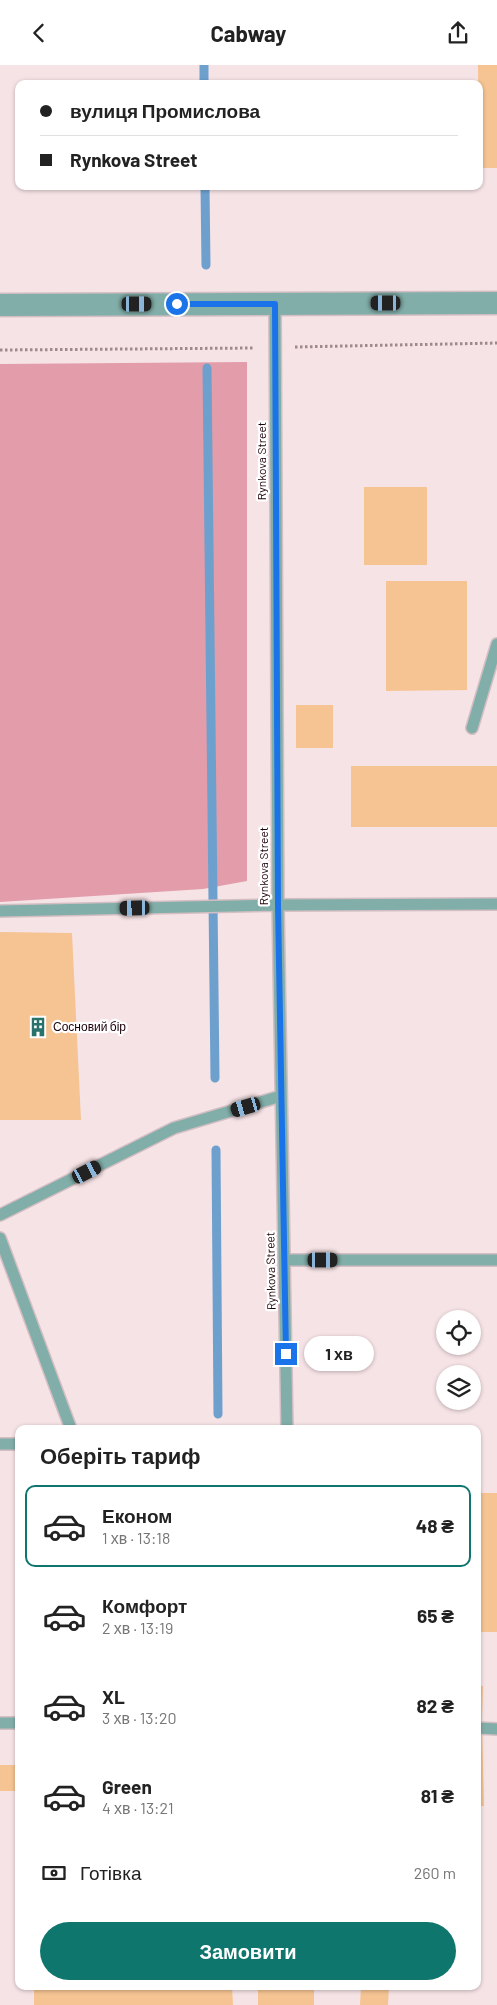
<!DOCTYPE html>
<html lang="uk">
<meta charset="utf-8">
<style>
body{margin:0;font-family:Barlow,sans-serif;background:#f6f6f6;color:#222;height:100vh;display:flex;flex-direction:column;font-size:19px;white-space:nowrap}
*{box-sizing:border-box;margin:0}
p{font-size:16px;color:#767676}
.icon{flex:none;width:28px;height:28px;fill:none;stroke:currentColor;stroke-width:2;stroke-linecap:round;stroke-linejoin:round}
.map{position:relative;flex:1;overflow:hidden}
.panel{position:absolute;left:15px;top:1360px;width:466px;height:565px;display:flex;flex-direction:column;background:#fff;border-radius:10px;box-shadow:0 1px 4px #0004}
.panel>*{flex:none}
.hud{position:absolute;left:15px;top:15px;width:468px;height:110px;border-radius:10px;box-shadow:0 1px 4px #0004;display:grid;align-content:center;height:110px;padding:0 25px;background:#fff}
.tools{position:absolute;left:436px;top:1245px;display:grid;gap:10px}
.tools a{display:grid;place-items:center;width:45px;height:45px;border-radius:50%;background:#fff;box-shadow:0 1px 4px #0004;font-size:25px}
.end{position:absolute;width:22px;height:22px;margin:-11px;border:6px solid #1a73e8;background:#fff;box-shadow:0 0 0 2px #fff}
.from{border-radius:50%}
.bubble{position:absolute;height:35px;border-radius:18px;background:#fff;box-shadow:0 1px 4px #0004;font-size:16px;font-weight:700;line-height:35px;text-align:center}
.car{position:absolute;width:15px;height:30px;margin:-15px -8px;border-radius:6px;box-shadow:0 0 4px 1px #0007;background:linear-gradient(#222 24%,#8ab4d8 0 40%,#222 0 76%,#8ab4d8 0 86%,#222 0)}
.hud b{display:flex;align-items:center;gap:18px;height:48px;font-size:19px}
.hud b+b{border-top:1px solid #e0e0e0}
.hud i{width:12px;height:12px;background:#222}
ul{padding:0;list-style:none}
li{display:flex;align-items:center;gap:15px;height:82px;margin:0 10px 8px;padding:0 15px;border:2px solid transparent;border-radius:10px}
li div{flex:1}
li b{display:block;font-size:19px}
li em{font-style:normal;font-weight:700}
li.selected{border-color:#0f766e}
li>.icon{width:45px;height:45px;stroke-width:1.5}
h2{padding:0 25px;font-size:22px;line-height:60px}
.pay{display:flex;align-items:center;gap:12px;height:55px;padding:0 25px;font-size:19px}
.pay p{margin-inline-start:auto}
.cta{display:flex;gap:10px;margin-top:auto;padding:10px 25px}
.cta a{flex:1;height:58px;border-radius:30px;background:#0f766e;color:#fff;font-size:20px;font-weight:700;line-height:58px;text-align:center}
header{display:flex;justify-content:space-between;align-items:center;height:65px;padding:0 25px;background:#fff;font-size:22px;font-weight:700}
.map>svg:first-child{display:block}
.forest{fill:#e39caa}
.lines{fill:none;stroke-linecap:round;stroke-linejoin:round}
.stream{stroke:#6ea0cd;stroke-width:9}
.building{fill:#f5c492}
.service-casing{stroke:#d3bfc3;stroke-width:14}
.minor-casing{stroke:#d3bfc3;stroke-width:25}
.path{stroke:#9e888c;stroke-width:3;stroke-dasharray:2.5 2.5;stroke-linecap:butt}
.service{stroke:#82aea9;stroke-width:11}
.minor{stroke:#82aea9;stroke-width:22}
.route{stroke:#1a73e8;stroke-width:6}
.labels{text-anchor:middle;stroke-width:4.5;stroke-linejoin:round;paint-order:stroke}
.street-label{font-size:12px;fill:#1e0209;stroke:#fff}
.poi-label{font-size:12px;fill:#1e0209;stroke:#fff;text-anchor:start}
</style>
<header><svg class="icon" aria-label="back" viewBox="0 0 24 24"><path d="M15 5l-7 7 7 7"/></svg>Cabway<svg class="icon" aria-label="share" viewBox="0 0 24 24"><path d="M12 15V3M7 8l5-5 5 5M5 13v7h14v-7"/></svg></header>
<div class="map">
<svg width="497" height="1940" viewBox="0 0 497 1940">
<rect width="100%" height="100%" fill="#f6e3e6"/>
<path class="forest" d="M247,297V816L203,824L0,837V299Z"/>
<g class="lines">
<path class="stream" d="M204,0V19
M205,121L206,200
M207,303L215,1013
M216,1085L218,1349"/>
</g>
<path class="building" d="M478,0H497V103H479Z
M364,422H427V500H364Z
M386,516H467V625L386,626Z
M296,640H333V683H296Z
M351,701H497V762H351Z
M0,867L72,868L81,1055H0Z
M478,1428H497V1567H478Z
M478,1621H483L482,1657L484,1741H478Z
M0,1700H19V1726H0Z
M34,1921H232L233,1940H34Z
M258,1921H314V1940H258Z
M361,1921H389L388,1940H360Z"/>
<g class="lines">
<defs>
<path id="service" d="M275,239L278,840L287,1364
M472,663L497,579
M0,846L278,840L497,839
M0,1150L174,1063L281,1031
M0,1173L71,1364
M284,1195H497
M0,1379H19
M0,1658H19
M478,1663L497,1664"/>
<path id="minor" d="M0,240L497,238"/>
</defs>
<use href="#service" class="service-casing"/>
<use href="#minor" class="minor-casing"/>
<path class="path" d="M295,282L497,278
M0,285L254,283"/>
<use href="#service" class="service"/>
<use href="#minor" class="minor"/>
</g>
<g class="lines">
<path class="route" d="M177,239H275L278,840L286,1289"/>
</g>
<defs>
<symbol id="building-bare" viewBox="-9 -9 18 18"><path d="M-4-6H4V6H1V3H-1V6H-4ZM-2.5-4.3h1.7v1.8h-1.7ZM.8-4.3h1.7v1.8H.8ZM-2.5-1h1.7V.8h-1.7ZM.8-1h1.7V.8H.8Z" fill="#29716b" stroke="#fff" stroke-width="2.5" paint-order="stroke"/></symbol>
</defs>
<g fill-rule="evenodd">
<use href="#building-bare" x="24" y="948" width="28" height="28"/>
</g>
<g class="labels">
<g class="street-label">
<text transform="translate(262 396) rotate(-90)" y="4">Rynkova Street</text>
<text transform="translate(264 801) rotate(-90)" y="4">Rynkova Street</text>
<text transform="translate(271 1206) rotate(-91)" y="4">Rynkova Street</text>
</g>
<g class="poi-label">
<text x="53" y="966">Сосновий бір</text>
</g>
</g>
</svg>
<div class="tools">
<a><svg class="icon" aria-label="locate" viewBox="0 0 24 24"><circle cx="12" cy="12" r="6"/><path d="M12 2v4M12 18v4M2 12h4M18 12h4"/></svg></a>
<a><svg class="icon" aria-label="layers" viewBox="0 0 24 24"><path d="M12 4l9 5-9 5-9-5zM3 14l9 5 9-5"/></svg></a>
</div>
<i class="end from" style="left:177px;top:239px"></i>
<i class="end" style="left:286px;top:1289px"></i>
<div class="bubble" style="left:304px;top:1271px;width:70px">1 хв</div>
<i class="car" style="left:386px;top:238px;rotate:270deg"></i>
<i class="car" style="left:137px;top:239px;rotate:90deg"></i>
<i class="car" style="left:135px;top:843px;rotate:269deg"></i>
<i class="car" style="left:246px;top:1042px;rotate:254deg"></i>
<i class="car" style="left:87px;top:1107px;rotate:63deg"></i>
<i class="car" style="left:323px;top:1195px;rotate:90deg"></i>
<div class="hud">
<b><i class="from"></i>вулиця Промислова</b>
<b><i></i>Rynkova Street</b>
</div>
<section class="panel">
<h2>Оберіть тариф</h2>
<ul>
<li class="selected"><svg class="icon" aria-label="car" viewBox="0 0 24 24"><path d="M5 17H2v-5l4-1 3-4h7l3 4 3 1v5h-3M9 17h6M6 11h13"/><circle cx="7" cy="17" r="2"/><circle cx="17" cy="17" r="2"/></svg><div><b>Економ</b><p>1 хв · 13:18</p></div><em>48 ₴</em></li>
<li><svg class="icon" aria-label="car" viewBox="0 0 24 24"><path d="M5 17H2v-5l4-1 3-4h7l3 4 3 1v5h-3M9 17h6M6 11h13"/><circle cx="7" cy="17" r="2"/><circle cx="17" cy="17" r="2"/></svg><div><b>Комфорт</b><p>2 хв · 13:19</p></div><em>65 ₴</em></li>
<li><svg class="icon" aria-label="car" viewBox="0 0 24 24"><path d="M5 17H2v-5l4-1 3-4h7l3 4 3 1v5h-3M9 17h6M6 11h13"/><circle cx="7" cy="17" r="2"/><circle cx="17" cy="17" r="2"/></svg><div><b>XL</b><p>3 хв · 13:20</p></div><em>82 ₴</em></li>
<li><svg class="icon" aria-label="car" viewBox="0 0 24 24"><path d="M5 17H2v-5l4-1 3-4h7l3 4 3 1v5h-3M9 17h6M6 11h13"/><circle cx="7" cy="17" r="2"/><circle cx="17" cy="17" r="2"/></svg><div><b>Green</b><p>4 хв · 13:21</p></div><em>81 ₴</em></li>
</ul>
<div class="pay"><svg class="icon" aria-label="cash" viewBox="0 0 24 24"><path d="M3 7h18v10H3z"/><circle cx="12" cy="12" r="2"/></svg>Готівка<p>260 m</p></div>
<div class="cta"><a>Замовити</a></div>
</section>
</div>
